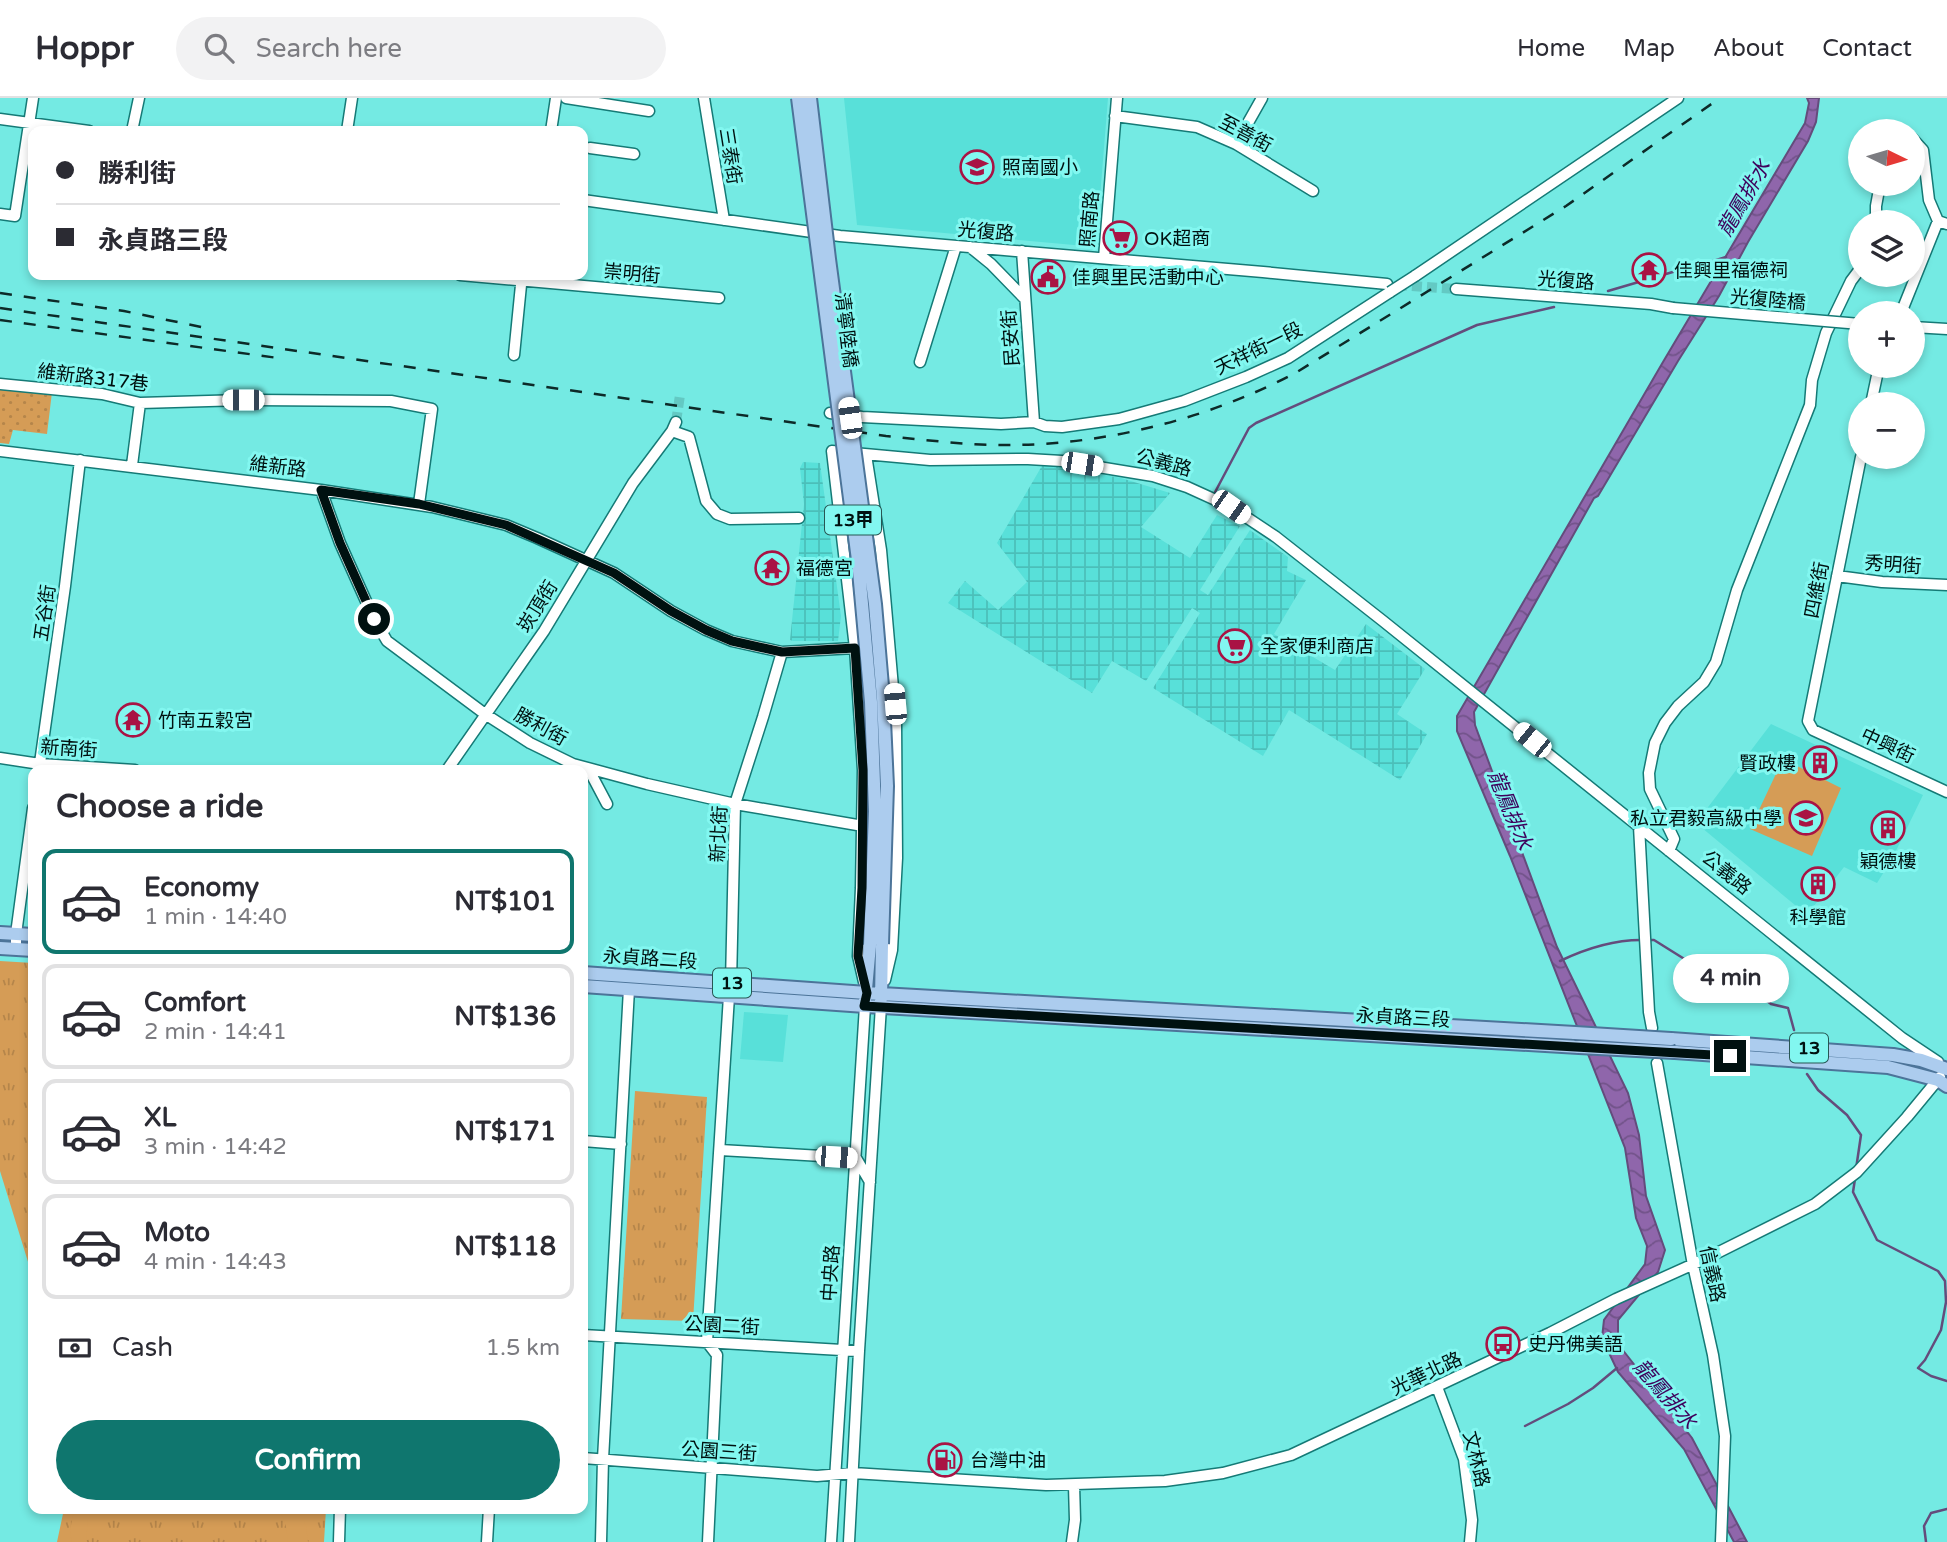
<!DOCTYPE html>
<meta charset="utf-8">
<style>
body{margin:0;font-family:"Varela Round","Noto Sans TC",sans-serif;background:#f2f2f3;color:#2b2b33;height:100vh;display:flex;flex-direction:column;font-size:26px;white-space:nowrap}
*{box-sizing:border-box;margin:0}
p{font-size:23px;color:#7c7c81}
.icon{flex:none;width:38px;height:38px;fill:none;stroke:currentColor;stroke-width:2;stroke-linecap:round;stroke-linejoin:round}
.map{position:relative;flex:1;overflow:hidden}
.details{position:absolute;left:28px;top:667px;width:560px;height:749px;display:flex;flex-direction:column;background:#fff;border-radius:14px;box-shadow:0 4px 10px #0003}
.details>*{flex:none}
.banner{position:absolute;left:28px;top:28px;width:560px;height:154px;border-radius:14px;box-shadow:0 4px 10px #0003;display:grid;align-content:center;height:154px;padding:0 28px;background:#fff}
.needle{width:46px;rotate:95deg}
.buttons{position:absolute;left:1848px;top:21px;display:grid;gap:14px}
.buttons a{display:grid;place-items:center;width:77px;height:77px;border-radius:50%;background:#fff;box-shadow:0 4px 10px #0003;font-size:35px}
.end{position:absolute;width:32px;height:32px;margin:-16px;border:9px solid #001110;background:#fff;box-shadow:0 0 0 4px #fff}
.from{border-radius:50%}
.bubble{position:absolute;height:49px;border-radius:24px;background:#fff;box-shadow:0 4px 10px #0003;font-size:23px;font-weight:700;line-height:49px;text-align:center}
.car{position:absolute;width:21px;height:42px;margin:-21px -10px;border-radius:9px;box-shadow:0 0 5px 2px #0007;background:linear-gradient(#fff 24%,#345 0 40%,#fff 0 76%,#345 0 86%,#fff 0)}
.banner b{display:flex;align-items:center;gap:24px;height:66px;font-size:26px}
.banner b+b{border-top:2px solid #e1e1e2}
.banner i{width:18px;height:18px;background:#2b2b33}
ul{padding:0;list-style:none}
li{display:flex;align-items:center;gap:21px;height:105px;margin:0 14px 10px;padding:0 14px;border:4px solid #e1e1e2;border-radius:14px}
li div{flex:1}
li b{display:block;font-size:26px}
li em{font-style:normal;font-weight:700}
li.selected{border-color:#0f766e}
li>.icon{width:63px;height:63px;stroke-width:1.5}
h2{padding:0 28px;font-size:32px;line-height:84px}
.pay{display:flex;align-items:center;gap:18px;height:77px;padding:0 28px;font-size:26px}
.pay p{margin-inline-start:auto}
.primary-button{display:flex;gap:14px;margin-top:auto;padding:14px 28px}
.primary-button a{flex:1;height:80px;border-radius:42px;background:#0f766e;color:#fff;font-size:28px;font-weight:700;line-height:80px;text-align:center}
header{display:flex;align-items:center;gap:42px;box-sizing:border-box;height:98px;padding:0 35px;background:#fff;border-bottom:2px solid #e1e1e2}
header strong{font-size:33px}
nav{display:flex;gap:38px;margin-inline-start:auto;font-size:24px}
.search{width:490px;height:63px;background:#f2f2f3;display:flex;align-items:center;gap:18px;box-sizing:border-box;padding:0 24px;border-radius:38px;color:#7c7c81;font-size:26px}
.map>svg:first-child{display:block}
.built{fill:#58e0d9}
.industrial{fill:url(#industrial-grid)}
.grass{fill:url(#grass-dots)}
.park{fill:url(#park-tufts)}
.garden{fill:#d59c56}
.water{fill:url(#water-waves);stroke:#644c7c;stroke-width:2}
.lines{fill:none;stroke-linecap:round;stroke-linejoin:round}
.stream{stroke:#644c7c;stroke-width:2.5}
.minor-tunnel{stroke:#63c9c3;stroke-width:10;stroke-dasharray:10 5;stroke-linecap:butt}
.minor-casing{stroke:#157a76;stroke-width:13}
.major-casing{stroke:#4c7499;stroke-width:16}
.minor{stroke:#fff;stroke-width:10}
.major{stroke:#acccee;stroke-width:12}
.rail{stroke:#0d2a28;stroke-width:2.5;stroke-dasharray:12 12;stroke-linecap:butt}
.minor-bridge-casing{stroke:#157a76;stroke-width:13;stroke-linecap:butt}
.major-bridge-casing{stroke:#4c7499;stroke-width:16;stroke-linecap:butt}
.minor-bridge{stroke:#fff;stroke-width:10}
.major-bridge{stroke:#acccee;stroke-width:12}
.route{stroke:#001110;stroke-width:9}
.labels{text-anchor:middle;stroke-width:6;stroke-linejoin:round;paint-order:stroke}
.shield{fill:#82f7f0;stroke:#275653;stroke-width:2}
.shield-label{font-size:18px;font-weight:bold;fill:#001110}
.street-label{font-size:19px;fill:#001110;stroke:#82f7f0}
.poi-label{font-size:19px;fill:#001110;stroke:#82f7f0;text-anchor:start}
.water-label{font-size:21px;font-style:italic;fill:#3f025c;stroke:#82f7f0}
</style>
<header>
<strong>Hoppr</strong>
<div class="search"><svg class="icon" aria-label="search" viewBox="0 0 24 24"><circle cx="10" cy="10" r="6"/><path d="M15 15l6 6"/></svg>Search here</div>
<nav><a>Home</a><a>Map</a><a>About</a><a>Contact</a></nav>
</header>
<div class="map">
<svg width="1947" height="1444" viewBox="0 0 1947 1444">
<defs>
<pattern id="industrial-grid" width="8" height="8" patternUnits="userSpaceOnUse" patternTransform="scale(1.75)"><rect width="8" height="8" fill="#58e0d9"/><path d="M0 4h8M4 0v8" fill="none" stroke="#4bbfb9"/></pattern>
<pattern id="grass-dots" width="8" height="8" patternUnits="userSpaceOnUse" patternTransform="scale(1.75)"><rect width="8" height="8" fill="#d59c56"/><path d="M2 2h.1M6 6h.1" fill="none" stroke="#b5854a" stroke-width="1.8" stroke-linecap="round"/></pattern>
<pattern id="park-tufts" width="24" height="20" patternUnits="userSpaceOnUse" patternTransform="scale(1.75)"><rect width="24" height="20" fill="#d59c56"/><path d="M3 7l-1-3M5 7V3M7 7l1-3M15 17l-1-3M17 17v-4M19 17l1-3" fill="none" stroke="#b5854a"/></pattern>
<pattern id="water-waves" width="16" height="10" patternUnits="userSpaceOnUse" patternTransform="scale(1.75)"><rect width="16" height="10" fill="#8f66ab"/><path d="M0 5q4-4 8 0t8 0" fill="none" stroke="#72538a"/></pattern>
</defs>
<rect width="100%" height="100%" fill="#74eae3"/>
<path class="built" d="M844,0H1108L1096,149L857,127Z
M1771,626L1923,697L1892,761L1877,785L1844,769L1807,817L1696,725Z
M744,914L788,917L783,964L740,961Z"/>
<path class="industrial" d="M803,364L820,365L841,518L838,543H793L790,542L804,406L800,370Z
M1043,366L1121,380L1170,395L1141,429L1190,460L1217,417L1240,428L1200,492L1208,497L1250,432L1288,459L1287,473L1306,482L1274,536L1335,572L1366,526L1425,571L1397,616L1427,636L1400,682L1289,612L1263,658L1153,590L1200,515L1192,510L1146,583L1112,563L1092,595L948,505L965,483L998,512L1027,484L997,445Z"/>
<path class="grass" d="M0,288L52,294L47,336L13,332L9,346L0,345Z"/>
<path class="park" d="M0,863L33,865V1180L0,1073Z
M635,993L707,999L693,1223L621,1221Z
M64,1411H326L324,1444H57Z"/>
<path class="garden" d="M1783,661L1841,690L1812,758L1750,731Z
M76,1411H93L88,1421L86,1444H72C69,1434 71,1420 76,1411Z
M276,1411H298L306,1428L308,1444H287C288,1433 285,1418 276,1411Z"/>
<path class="water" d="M1807,0H1819L1816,24L1808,43L1748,144L1719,198L1678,263L1598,398L1594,400L1474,614L1475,627L1557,849L1628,995L1639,1037L1646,1098L1665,1152L1658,1174L1618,1222V1246L1692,1340L1747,1444H1734L1684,1351L1618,1274L1602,1240L1604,1222L1645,1166L1647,1148L1636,1120L1625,1050L1510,758L1457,633V618L1663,264L1805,25L1809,5Z"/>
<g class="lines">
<path class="stream" d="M1713,163L1726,159
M1608,193L1700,166
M1213,398L1249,330L1256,325L1477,227L1554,209
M1648,842H1654L1710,877L1738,881L1771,906L1788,910L1794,932
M1560,863C1585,851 1614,842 1641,842
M1807,976L1818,992L1847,1017L1861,1037L1856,1071
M1855,1081L1853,1094L1877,1142L1938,1173L1945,1183L1946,1204L1941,1232L1925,1262L1918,1270L1931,1278L1947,1283
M1525,1328L1568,1306L1593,1290L1617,1270
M1926,1444L1924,1428L1931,1415L1947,1411"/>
<path class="minor-tunnel" d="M1397,187L1456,191
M676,324L680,297"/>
<defs>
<path id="minor" d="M566,0L649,13
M704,0L724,122
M1115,18L1197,29L1236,46L1313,93
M0,21L89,33
M132,33L139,0
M347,33L352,0
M551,33L556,0
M1888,33L1889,30L1896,33
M1913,41L1923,52L1929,102L1938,123L1947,126
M1236,46L1262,0
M590,50L634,56
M583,102L840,138L1263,174L1387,186
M0,116L15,118L33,0
M1876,124V108L1880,86
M970,149L991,166L1025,201
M1022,153L1034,324
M1104,160L1117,0
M460,177L719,200
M1415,178L1678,0
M1456,191L1651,206L1673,210
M1901,215L1938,123
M1913,229L1947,231
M514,257L522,177
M920,264L956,148
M0,286L102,296L140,305L243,302L391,303L432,311L419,406
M1871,306L1879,268
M830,315L862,319L1001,326L1034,324L1045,328L1062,329L1119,321L1184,303L1246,279L1288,260L1390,194
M672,333L689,339L706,403L717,416L730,421L799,420
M0,353L321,392L432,409L506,427L537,440L614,475L671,513L706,532L732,543L782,554L855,550
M866,357L881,452L896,624L897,760L892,852L885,882
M1861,359L1808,623L1813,632L1947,694
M132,367L140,305
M321,392L340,445L374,521L387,543L485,616L530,645L573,666L647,686L735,706L863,728
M1837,478L1882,484L1947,487
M0,660L40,666L135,672
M39,672L65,488L80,362
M447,672L544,533L633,385L672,333L676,324
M589,672L607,706
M1639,728L1649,914L1652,930
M1669,753L1674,741L1650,691L1649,675L1655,645L1665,625L1678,608L1704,584L1716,564L1737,492L1810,307L1812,282L1826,235L1851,183L1860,171
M16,851V836L33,710
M864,884L858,858L861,790L863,672L855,550L832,353L930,362L1028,361L1062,363L1153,378L1187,389L1231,409L1276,439L1383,523L1902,940L1938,964
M731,885L735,706L763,619L782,554
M1657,965L1693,1167L1713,1257L1725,1338L1721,1444
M583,1043L621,1046
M720,1052L856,1060L870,1084
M583,1237L859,1253
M1437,1289L1464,1361L1472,1422L1470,1444
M583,1360L817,1378L853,1375L1046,1387L1165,1383L1223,1375L1291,1357L1550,1235L1616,1201L1707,1160L1815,1106L1857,1074L1907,1019L1940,979
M339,1444L340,1410
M487,1444L489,1410
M601,1444L603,1361L629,891
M708,1444L717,1257L707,1244L729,898
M831,1444L865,908
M849,1444L859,1253L881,908
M1072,1444L1075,1422L1074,1387"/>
<path id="major" d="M0,835L33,837
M0,850L33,852
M583,875L881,896L1575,935
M583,888L865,908L1579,949
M881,901L882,846
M865,902L870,847
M1671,941L1893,957L1921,962L1947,971
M1675,954L1888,969L1938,982L1947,988"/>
</defs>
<use href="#minor" class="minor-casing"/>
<use href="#major" class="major-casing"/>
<use href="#minor" class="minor"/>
<use href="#major" class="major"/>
<path class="rail" d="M0,195L124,213L211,231
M0,210L886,338C928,342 971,348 1014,347C1110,346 1213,319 1297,274L1566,108L1720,0
M0,222L278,260"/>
<defs>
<path id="minor-bridge" d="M1390,194L1415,178
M1673,210L1860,226"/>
<path id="major-bridge" d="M798,0L858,462L871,604L875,713L870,847
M810,0L829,161L875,506L883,600L887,688L882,846
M1575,935L1671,941
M1579,949L1675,954"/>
</defs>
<use href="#minor-bridge" class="minor-bridge-casing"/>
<use href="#major-bridge" class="major-bridge-casing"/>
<use href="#minor-bridge" class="minor-bridge"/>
<use href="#major-bridge" class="major-bridge"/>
</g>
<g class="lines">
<path class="route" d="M374,521L340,445L321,392L419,406L506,427L614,475L671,513L706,532L732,543L782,554L855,550L863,672L862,790L858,858L867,895L864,908L1730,958"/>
</g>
<defs>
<symbol id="school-ring" viewBox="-11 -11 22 22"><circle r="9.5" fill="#82f7f0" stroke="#a91344" stroke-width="1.5"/><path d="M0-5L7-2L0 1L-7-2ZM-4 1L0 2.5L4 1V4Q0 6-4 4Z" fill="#a91344"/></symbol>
<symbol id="supermarket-ring" viewBox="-11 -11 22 22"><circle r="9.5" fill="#82f7f0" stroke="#a91344" stroke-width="1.5"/><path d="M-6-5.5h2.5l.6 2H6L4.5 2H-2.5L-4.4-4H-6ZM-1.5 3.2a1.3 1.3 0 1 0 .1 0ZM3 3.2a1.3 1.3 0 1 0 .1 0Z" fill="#a91344"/></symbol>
<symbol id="temple-ring" viewBox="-11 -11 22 22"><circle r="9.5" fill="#82f7f0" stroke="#a91344" stroke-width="1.5"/><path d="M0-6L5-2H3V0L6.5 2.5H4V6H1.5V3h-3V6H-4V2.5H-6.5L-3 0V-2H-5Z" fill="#a91344"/></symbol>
<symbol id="civic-ring" viewBox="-11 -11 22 22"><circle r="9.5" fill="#82f7f0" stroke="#a91344" stroke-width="1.5"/><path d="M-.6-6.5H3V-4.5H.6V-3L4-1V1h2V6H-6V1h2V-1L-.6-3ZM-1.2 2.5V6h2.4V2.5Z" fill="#a91344"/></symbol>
<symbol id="building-ring" viewBox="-11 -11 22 22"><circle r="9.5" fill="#82f7f0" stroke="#a91344" stroke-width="1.5"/><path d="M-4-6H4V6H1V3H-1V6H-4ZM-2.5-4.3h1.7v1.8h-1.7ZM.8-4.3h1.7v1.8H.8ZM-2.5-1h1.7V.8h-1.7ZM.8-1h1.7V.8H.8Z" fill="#a91344"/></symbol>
<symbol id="bus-ring" viewBox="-11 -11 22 22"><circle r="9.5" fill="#82f7f0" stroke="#a91344" stroke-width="1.5"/><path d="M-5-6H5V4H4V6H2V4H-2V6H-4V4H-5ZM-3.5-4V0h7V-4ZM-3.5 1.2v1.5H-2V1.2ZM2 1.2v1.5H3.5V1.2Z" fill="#a91344"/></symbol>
<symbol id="fuel-ring" viewBox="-11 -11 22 22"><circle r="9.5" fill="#82f7f0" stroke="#a91344" stroke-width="1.5"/><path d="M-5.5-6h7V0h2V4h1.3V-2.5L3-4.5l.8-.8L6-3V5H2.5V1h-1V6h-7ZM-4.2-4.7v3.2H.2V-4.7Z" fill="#a91344"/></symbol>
</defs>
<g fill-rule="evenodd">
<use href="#school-ring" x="958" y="50" width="38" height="38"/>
<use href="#supermarket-ring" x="1101" y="121" width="38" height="38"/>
<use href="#temple-ring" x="1630" y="153" width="38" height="38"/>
<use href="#civic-ring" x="1029" y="160" width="38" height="38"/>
<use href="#temple-ring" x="753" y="451" width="38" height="38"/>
<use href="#supermarket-ring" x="1216" y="529" width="38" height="38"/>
<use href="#temple-ring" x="114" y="603" width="38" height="38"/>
<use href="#building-ring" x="1801" y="646" width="38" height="38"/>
<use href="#school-ring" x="1787" y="701" width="38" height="38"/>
<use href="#building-ring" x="1869" y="711" width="38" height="38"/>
<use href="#building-ring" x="1799" y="767" width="38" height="38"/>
<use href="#bus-ring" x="1484" y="1227" width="38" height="38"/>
<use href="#fuel-ring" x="926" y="1343" width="38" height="38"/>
</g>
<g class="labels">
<g class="shield">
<rect x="825" y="407.5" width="56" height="29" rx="5"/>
<rect x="713" y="870.5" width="38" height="29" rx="5"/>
<rect x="1790" y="935.5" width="38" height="29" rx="5"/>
</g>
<g class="shield-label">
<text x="853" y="428">13甲</text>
<text x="732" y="891">13</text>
<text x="1809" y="956">13</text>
</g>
<g class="street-label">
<text transform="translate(1246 35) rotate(28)" y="7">至善街</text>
<text transform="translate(731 58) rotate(81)" y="7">三泰街</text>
<text transform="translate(1089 121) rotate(-85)" y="7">照南路</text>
<text transform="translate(986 133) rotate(5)" y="7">光復路</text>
<text transform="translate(632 175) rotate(5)" y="7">崇明街</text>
<text transform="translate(1566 182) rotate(4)" y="7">光復路</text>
<text transform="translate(1768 201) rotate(5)" y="7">光復陸橋</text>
<text transform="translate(847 232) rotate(83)" y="7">清寧陸橋</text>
<text transform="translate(1010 240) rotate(-94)" y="7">民安街</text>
<text transform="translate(1258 250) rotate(-26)" y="7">天祥街一段</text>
<text transform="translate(93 279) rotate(7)" y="7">維新路317巷</text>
<text transform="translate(1164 364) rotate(15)" y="7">公義路</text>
<text transform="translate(278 368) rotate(7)" y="7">維新路</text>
<text transform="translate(1893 466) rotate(4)" y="7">秀明街</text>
<text transform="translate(1816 492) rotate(-79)" y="7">四維街</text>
<text transform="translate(537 508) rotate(-58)" y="7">崁頂街</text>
<text transform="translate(44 515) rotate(-82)" y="7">五谷街</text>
<text transform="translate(541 628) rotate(29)" y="7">勝利街</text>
<text transform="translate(1888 647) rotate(25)" y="7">中興街</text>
<text transform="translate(69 650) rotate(4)" y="7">新南街</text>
<text transform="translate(718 736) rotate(-87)" y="7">新北街</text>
<text transform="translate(1727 774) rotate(39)" y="7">公義路</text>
<text transform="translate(650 860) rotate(4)" y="7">永貞路二段</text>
<text transform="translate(1403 919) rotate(3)" y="7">永貞路三段</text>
<text transform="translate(830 1175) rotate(-86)" y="7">中央路</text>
<text transform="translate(1713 1176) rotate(78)" y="7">信義路</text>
<text transform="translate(722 1227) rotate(3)" y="7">公園二街</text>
<text transform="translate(1426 1275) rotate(-25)" y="7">光華北路</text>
<text transform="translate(719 1353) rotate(4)" y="7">公園三街</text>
<text transform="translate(1477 1361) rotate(76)" y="7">文林路</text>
</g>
<g class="poi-label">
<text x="1002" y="76">照南國小</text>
<text x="1144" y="147">OK超商</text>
<text x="1674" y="179">佳興里福德祠</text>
<text x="1072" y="186">佳興里民活動中心</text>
<text x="796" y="477">福德宮</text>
<text x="1260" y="555">全家便利商店</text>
<text x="158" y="629">竹南五穀宮</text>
<text x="1796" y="672" text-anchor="end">賢政樓</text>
<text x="1782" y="727" text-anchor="end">私立君毅高級中學</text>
<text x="1888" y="770" text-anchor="middle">穎德樓</text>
<text x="1818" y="826" text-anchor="middle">科學館</text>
<text x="1528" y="1253">史丹佛美語</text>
<text x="970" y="1369">台灣中油</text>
</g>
<g class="water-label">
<text transform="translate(1744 100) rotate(-60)" y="7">龍鳳排水</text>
<text transform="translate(1510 712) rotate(68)" y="7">龍鳳排水</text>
<text transform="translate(1665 1296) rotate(49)" y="7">龍鳳排水</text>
</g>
</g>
</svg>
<div class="buttons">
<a><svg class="needle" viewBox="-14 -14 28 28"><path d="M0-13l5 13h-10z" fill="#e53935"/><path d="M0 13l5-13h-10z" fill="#7c7c81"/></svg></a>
<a><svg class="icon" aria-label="layers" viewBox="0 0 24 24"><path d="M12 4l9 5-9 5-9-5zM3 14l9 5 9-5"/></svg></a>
<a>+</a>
<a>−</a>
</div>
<i class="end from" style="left:374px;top:521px"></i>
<i class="end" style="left:1730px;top:958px"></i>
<div class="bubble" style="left:1673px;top:856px;width:116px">4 min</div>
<i class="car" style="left:243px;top:302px;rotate:270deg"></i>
<i class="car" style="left:850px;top:320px;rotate:352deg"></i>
<i class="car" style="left:1082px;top:366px;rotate:99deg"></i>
<i class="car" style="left:1231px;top:409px;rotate:125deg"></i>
<i class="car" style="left:895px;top:606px;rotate:355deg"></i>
<i class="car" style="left:1532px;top:642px;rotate:309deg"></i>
<i class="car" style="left:836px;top:1059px;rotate:94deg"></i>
<div class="banner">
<b><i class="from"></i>勝利街</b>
<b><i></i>永貞路三段</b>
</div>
<section class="details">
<h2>Choose a ride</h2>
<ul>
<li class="selected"><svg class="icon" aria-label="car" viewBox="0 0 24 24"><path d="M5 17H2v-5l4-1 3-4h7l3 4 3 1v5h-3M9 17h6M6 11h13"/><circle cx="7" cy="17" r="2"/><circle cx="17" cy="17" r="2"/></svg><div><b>Economy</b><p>1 min · 14:40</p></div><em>NT$101</em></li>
<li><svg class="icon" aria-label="car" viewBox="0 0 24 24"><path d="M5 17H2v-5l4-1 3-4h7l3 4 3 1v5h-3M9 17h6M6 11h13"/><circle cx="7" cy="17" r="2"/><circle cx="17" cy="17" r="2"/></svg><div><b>Comfort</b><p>2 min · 14:41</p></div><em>NT$136</em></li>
<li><svg class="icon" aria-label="car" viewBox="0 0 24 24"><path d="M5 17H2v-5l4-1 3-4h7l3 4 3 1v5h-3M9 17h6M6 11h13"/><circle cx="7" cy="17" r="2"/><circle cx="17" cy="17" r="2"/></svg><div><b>XL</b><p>3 min · 14:42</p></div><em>NT$171</em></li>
<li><svg class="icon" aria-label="car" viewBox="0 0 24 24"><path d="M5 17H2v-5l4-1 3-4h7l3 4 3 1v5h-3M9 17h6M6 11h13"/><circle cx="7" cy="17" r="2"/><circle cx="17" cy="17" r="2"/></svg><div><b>Moto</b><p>4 min · 14:43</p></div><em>NT$118</em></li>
</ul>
<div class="pay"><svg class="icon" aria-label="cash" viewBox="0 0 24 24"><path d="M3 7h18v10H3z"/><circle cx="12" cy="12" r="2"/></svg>Cash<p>1.5 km</p></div>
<div class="primary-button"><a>Confirm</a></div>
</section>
</div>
